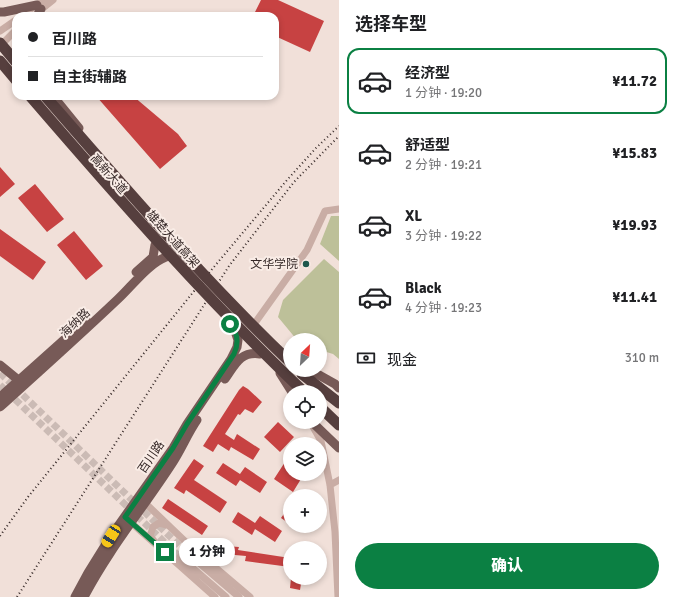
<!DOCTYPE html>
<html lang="zh">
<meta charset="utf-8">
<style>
body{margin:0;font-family:Signika,"Noto Sans SC",sans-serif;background:#f6f6f6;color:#202124;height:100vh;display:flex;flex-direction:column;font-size:15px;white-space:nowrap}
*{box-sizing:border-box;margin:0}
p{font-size:13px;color:#757577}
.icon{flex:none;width:22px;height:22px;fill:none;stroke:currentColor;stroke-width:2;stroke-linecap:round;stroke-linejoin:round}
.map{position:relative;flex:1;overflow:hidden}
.sheet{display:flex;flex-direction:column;background:#fff;width:336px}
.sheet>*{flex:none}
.guide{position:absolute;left:12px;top:12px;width:267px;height:88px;border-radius:12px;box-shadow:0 2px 6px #0003;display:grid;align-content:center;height:88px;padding:0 16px;background:#fff}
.needle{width:26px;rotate:25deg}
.tools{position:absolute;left:283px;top:333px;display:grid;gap:8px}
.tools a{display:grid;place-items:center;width:44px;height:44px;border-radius:50%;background:#fff;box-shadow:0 2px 6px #0003;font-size:20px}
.end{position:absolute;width:18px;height:18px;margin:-9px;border:5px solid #0b8043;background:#fff;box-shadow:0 0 0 2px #fff}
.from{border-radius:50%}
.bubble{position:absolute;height:28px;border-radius:14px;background:#fff;box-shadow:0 2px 6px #0003;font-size:13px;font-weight:800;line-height:28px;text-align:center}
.car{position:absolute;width:12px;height:24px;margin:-12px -6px;border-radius:5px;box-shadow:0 0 3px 1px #0007;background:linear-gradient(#f5c518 24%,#345 0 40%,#f5c518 0 76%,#345 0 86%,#f5c518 0)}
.guide b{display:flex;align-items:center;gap:14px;height:38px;font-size:15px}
.guide b+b{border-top:1px solid #e0e0e0}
.guide i{width:10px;height:10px;background:#202124}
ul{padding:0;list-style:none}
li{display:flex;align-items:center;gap:12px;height:66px;margin:0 8px 6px;padding:0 8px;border:2px solid transparent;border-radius:12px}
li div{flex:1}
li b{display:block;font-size:15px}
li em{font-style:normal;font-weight:800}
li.active{border-color:#0b8043}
li>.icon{width:36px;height:36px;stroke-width:1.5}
h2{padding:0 16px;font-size:18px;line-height:48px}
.pay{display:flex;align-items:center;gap:10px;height:44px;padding:0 16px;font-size:15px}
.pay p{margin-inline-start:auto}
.cta{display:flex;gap:8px;margin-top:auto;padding:8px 16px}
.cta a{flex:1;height:46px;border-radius:24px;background:#0b8043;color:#fff;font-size:16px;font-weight:800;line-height:46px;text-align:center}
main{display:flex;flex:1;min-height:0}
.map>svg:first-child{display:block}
.green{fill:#bdc099}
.building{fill:#c74242}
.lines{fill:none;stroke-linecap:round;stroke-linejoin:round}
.minor-tunnel{stroke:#cbbbb5;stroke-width:7;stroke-dasharray:7 3.5;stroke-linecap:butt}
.minor{stroke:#c9ada5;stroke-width:7}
.major{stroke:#775a57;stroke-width:9}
.highway{stroke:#563f3e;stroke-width:11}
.rail{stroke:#352827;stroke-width:2;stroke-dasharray:1 3;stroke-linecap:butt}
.highway-bridge{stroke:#563f3e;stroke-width:11}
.route{stroke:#0b8043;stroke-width:5}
.poi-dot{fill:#1c574c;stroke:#f9ece6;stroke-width:1.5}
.labels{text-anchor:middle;stroke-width:4;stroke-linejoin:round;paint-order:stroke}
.street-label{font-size:12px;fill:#352827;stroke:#f9ece6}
.poi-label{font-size:12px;fill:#352827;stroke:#f9ece6;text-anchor:end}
</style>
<main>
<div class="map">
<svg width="339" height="597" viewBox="0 0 339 597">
<rect width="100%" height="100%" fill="#f1e0d9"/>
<path class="green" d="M331,216H339V261L320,244Z
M324,259L339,272V359L333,354L320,350V340H297L278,317L283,300Z"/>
<path class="building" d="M261,0H278L324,21L310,52L275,36V16H253Z
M96,96H133L178,134L187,146L160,169Z
M0,167L15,184L0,197Z
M35,184L64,219L47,232L18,198Z
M0,229L46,262L33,280L0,256Z
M74,231L103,266L86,280L57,245Z
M243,386L248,389L262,402L253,413L245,409L240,415L238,414L225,434L234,440L237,434L260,449L253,460L231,447L229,451L218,444L213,452L203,446L239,390Z
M278,422L294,437L280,452L264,437Z
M194,459L204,466L194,480L227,502L220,513L186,490L184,494L174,488Z
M285,462L290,465V474H304L293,492L274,479Z
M223,463L240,474L245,467L267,482L260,493L240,480L236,486L216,473Z
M168,499L208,526L202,535L162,508Z
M290,505V524L281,518Z
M238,512L255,523L260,516L282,531L275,542L255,529L252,535L232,522Z
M225,546L239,547L238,550L290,558V567L245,561L246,556L224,554Z
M291,578H302L300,590L290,588Z"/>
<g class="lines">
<path class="minor-tunnel" d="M0,373L185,551
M0,385L180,557"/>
<path class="minor" d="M38,12L53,0
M21,16L44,0
M0,31L16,20
M0,46L16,30
M255,323L307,250L325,211L339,209
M312,425L321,441L330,485L335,532L338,597
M330,485L339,480
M142,500L190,546L250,597
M128,520L215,597
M154,541L150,536L153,527L159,523L167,525
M185,551L239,597
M180,557L226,597"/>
<path class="major" d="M0,12H4L37,5
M37,16L41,9
M53,96L79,128
M136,272L153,257L155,245
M0,365L22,383
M310,370L335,384L339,388
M280,373L292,392
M225,379C235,365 240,351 260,354
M0,397L86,320
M0,407C40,371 79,336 118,299C131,287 149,263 166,257
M312,422L339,448
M75,597L88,573L111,536L173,448L187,424L231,359L237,347L238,340L234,328
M84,597C109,549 144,507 173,462C182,448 188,433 197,420"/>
<path class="highway" d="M0,61L16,80
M320,407L339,425"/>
<path class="rail" d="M0,536L28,497L203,280L287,180L316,148L339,126
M17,597L229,266L294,182L339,136"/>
<path class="highway-bridge" d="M0,43L16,62
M30,96C118,198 206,299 304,392
M45,96C124,187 203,279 290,362
M302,374L339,403"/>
</g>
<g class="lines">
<path class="route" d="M165,552L125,517L173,448L187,424L234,354C239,343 238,333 230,324"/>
</g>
<circle class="poi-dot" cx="306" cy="264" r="4"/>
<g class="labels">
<g class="street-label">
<text transform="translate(109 174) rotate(49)" y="4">高新大道</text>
<text transform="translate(173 239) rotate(48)" y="4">雄楚大道高架</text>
<text transform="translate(75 323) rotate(-43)" y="4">海纳路</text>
<text transform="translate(151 457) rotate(-56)" y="4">百川路</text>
</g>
<g class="poi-label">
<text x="298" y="268">文华学院</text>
</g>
</g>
</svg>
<div class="tools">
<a><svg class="needle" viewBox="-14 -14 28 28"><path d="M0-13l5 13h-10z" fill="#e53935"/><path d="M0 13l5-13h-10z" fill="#757577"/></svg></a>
<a><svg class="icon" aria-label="locate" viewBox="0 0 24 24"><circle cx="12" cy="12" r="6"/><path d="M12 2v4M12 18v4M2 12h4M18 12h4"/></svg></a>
<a><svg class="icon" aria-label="layers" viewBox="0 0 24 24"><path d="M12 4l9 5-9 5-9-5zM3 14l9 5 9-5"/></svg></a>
<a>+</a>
<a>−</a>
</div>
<i class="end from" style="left:230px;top:324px"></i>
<i class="end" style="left:165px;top:552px"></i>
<div class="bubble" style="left:179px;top:538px;width:56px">1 分钟</div>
<i class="car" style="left:111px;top:536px;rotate:212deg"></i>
<div class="guide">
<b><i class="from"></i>百川路</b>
<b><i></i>自主街辅路</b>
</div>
</div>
<section class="sheet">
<h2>选择车型</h2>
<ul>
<li class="active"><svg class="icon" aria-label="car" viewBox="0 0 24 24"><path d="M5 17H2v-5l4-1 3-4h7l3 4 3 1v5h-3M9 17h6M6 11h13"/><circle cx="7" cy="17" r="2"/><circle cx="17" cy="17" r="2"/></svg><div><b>经济型</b><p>1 分钟 · 19:20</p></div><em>¥11.72</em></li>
<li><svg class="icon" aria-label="car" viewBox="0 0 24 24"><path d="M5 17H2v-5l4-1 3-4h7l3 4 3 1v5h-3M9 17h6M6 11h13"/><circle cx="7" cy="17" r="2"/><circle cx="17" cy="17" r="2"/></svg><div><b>舒适型</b><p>2 分钟 · 19:21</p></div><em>¥15.83</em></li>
<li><svg class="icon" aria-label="car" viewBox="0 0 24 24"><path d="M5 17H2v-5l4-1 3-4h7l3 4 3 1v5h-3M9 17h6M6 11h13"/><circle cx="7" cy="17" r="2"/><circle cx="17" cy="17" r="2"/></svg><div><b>XL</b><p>3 分钟 · 19:22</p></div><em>¥19.93</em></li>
<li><svg class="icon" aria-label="car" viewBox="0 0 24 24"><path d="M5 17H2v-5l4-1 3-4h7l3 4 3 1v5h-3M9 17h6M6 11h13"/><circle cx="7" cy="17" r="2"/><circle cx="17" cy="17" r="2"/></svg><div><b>Black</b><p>4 分钟 · 19:23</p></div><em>¥11.41</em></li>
</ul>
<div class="pay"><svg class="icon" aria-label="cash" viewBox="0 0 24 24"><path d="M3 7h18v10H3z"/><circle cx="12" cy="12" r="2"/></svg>现金<p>310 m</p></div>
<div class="cta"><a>确认</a></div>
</section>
</main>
